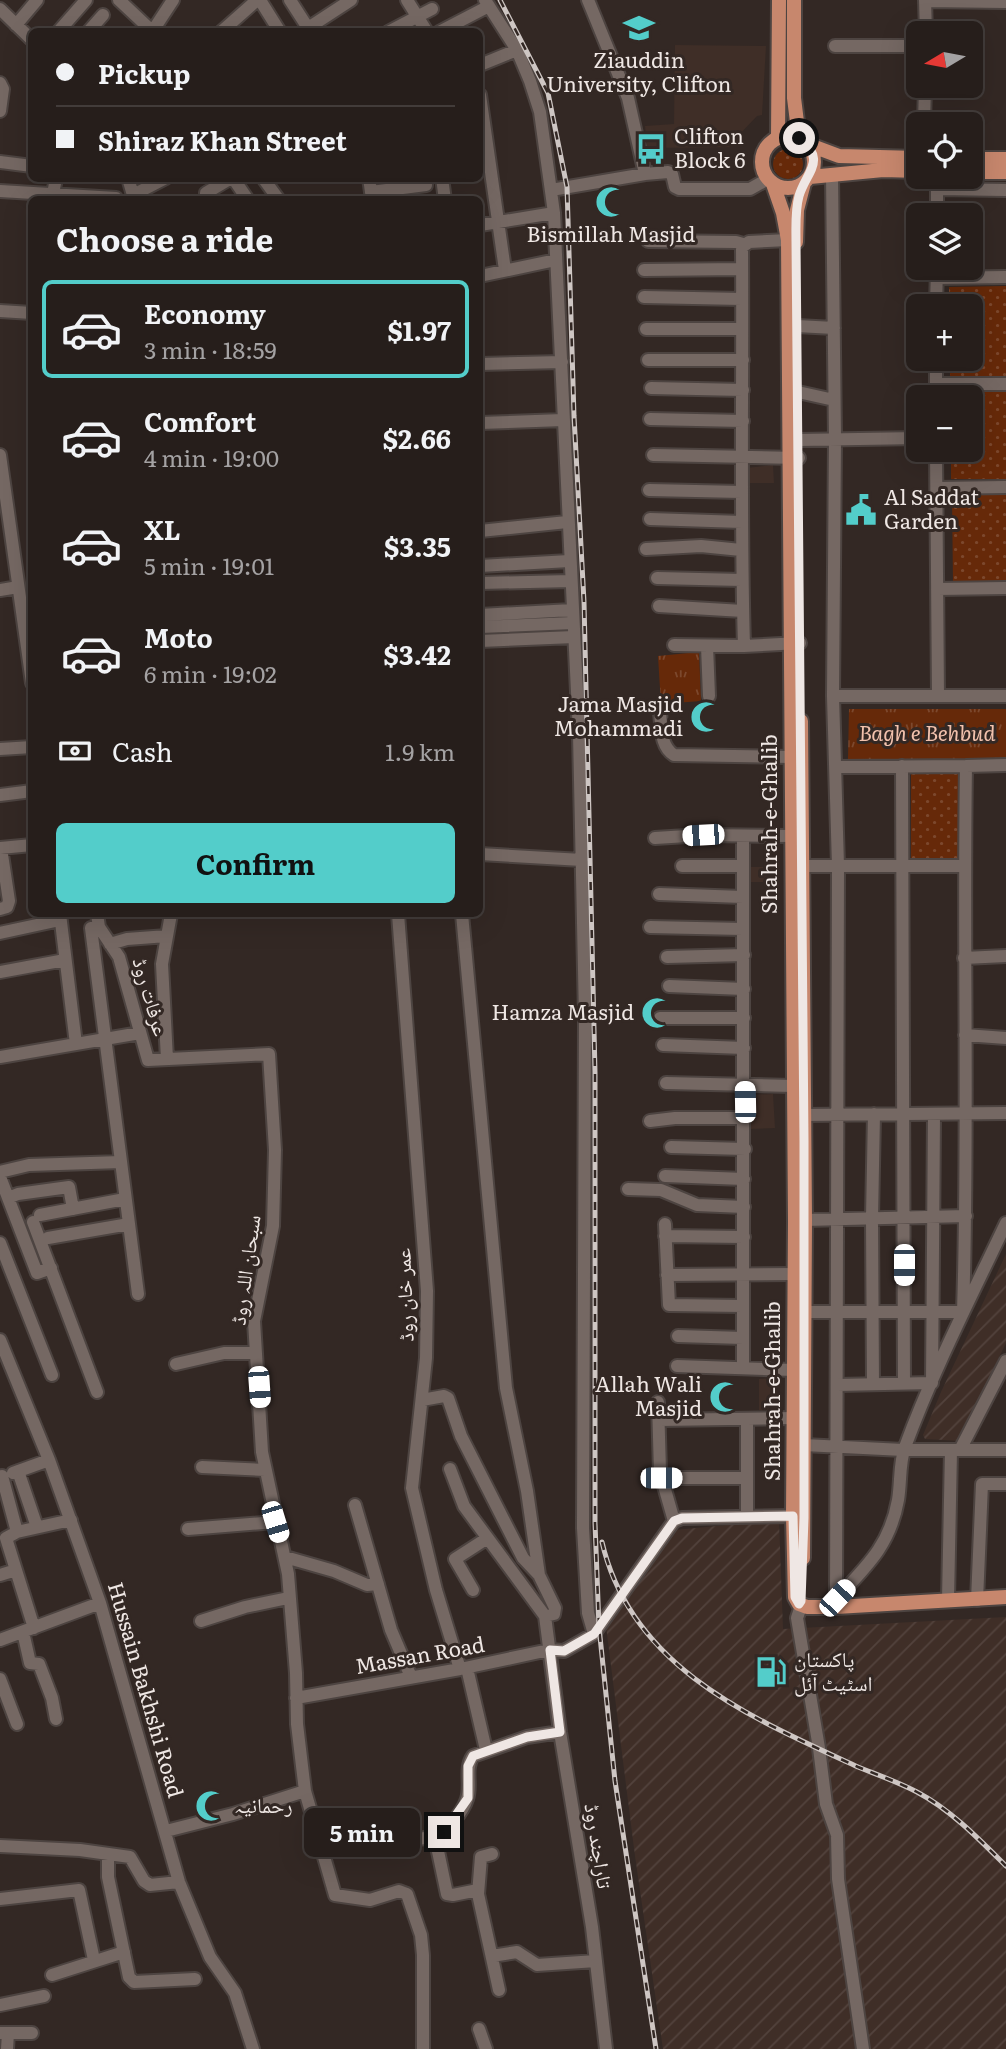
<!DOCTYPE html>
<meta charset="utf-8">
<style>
body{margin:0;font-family:Literata,"Noto Naskh Arabic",serif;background:#322b28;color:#f1f3f6;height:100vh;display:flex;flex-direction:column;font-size:26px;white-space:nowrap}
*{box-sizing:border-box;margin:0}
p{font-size:23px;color:#a4a2a3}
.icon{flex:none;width:38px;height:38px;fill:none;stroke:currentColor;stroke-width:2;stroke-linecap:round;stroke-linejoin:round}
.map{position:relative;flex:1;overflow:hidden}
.details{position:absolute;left:28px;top:196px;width:455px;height:721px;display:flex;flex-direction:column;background:#261e1b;border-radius:10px;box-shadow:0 7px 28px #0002,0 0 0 2px #423c3a}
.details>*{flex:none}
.banner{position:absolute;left:28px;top:28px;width:455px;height:154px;border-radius:10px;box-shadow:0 7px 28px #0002,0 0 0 2px #423c3a;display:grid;align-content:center;height:154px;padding:0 28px;background:#261e1b}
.needle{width:46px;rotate:260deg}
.controls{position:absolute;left:906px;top:21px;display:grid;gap:14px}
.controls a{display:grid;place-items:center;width:77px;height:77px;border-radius:10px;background:#261e1b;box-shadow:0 7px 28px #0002,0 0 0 2px #423c3a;font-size:35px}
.end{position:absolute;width:32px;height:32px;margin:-16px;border:9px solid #efe7e4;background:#111;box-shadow:0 0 0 4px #111}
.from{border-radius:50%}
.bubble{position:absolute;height:49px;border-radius:10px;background:#261e1b;box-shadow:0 7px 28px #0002,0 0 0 2px #423c3a;font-size:23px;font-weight:700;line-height:49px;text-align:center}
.car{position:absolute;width:21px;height:42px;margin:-21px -10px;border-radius:9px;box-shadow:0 0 5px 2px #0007;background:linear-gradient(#fff 24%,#345 0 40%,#fff 0 76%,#345 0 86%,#fff 0)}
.banner b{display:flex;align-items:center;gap:24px;height:66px;font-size:26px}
.banner b+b{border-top:2px solid #423c3a}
.banner i{width:18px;height:18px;background:#f1f3f6}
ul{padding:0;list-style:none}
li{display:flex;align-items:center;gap:21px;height:98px;margin:0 14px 10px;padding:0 14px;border:4px solid transparent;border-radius:10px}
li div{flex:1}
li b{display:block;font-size:26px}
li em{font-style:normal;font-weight:700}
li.selected{border-color:#53cdca}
li>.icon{width:63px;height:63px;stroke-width:1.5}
h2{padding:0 28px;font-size:32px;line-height:84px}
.pay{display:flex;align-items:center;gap:18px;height:77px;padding:0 28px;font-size:26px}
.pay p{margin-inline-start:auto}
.button{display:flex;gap:14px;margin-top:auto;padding:14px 28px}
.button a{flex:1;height:80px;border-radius:10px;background:#53cdca;color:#111;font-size:28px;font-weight:700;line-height:80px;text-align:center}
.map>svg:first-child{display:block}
.built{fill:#3f2e27}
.industrial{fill:url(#industrial-furrows)}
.grass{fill:url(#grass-dots)}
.park{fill:url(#park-tufts)}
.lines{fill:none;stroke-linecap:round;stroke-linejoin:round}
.minor-casing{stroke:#4d4441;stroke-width:16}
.major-casing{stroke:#4d4441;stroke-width:18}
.minor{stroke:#756863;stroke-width:12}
.major{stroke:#c7876d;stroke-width:14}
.rail-casing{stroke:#cec6c3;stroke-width:5}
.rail{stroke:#332824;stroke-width:2.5;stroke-dasharray:8;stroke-linecap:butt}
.route{stroke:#efe7e4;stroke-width:9}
.labels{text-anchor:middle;stroke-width:6;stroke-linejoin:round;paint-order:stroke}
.poi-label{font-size:21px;fill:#efe7e4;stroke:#332824;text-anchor:start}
.park-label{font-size:21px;font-style:italic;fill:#f3c2ad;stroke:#332824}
.street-label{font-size:21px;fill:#efe7e4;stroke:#332824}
</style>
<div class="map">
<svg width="1006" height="2049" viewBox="0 0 1006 2049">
<defs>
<pattern id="industrial-furrows" width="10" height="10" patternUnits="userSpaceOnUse" patternTransform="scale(1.75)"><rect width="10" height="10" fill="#3f2e27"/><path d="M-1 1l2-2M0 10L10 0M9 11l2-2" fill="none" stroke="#52423c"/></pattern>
<pattern id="grass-dots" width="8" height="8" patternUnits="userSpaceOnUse" patternTransform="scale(1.75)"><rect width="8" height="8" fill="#662909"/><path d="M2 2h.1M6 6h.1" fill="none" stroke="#7c482d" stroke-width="1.8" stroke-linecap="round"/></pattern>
<pattern id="park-tufts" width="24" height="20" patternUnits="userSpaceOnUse" patternTransform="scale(1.75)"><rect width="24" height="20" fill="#662909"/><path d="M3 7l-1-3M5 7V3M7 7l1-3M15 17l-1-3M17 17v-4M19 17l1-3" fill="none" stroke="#7c482d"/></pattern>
</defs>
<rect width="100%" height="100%" fill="#332824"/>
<path class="built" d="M675,45L766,46L762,115L757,116L738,136L742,147L647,148L645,126L674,124Z
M773,465L774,483H747L746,468Z
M749,867H775L776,882H749Z
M773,1094L775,1128L747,1129L746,1095Z
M778,1378V1410H759V1379Z"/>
<path class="industrial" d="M1006,1254V1343L976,1404L962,1441L925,1439L923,1435L941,1392Z
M779,1520L783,1629L1006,1617V2049H663L635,1856L606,1626L675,1530Z"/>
<path class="grass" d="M773 164a15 15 0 1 1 30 0a15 15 0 1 1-30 0Z
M1006,286V377H950V359H971V306H949V287Z
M950,390H1006V479H951V450H971V397H950Z
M1006,494V582H953L952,495Z
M911,770H963V860H911Z"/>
<path class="park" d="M699,652L701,701L661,704L658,656Z
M849,709H1006V759H848Z"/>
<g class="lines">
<defs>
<path id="minor" d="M119,0L152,31
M260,0L280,32
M290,0L308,28
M407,0L427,32
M485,0L517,50L530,81L540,112L554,213L579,733L585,1017L583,1528L588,1613L594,1634
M588,0L628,98L645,174L668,172L672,174L675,187L679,189H750L768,179
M925,0L926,33
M925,1L1006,2
M0,9L32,40
M16,25L37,0
M58,32L86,0
M88,32L103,15
M152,32L173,0
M221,32L257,0
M302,32L351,0
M388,32L432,9
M439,32L489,6
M835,46H919
M480,65L517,50
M0,83L3,89L0,111
M480,95L505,270
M924,124L925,86
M0,162L32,166
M832,174L835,439L833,696L838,866L836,1607
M128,178L133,195L166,178
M233,178L248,200
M263,178L279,200
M369,178L372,199
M442,178L445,200
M937,189L1006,190
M551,190L645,174
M0,191L116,198
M371,192L426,185
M52,200L56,178
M207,200L206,193L231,178
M937,215V177
M480,225L554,213
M648,241L736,242L743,244
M644,270L742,269
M480,276L556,260
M937,278L1006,277
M644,297L742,299
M936,306L937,268
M0,311L32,313
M797,326L834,328
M646,329H742
M648,360H743
M480,364L562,362
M936,384H1006
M651,388L743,390
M798,392L834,400
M936,397V359
M650,419L743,421
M480,423L563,420
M799,440L919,438
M936,450L938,696
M0,455L32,683
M653,455L799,458
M937,488L1006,487
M649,490L742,492
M650,519L742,522
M480,531L567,522
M646,549L701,546L741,550
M480,566L569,561
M657,578L742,580
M480,583L571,581
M937,589L1006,588
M0,590L18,587
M659,606L743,611
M480,615L572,610
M480,627L573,623
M480,641L574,637
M674,645L744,646L800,643
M707,646L709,696
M744,646C740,513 743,380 742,247L749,242L788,240
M833,696H1006
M660,713C662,728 660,746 674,755L791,757
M0,749L32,747
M902,766L904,1384
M835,767L966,766
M0,795L32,791
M743,836V1368
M655,838L703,835L791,836
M0,848L32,845
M480,854L582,860
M682,866H743
M802,866H964
M659,894L743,897
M0,909L7,907L9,901L1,848
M60,914L76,1044
M97,914L99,927L119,957L148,1060L269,1054L275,1150L273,1226L254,1321L262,1452L288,1574L296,1673L297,1724L305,1791L335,1895L370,1900L399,1891L407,1894L421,1935L423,1955V2049
M398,914L427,1291L426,1358L412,1488L436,1590L460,1669
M462,914L506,1388L527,1491L539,1575L555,1608L554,1614L545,1616
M99,927L91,928L138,1294
M650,927L743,929
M0,933L60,920
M110,944L127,939L167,936
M667,957L744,955
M964,958L1006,956
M0,972L65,960
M669,986L744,989
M660,1018H744
M965,1035L1006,1038
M663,1045L744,1048
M0,1057L140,1033
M167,1059L162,964L171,914
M666,1083L793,1086
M804,1115L1006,1113
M650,1121L675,1118H745
M671,1147L745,1149
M0,1172L29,1165L121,1162
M665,1176L744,1179
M0,1177L37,1273L51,1268
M628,1189L661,1190L697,1205L744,1207
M8,1198L18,1194L69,1187L73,1209
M40,1215L125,1199
M805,1220L966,1216
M33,1222L97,1392
M665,1224L669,1305L743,1306
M665,1236L744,1237
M48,1238L129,1224
M0,1243L52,1375
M667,1275L794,1274
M805,1312H963C969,1130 963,948 966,766L1006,765
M678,1336L743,1338
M0,1340L49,1460L100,1603L179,1882L210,1957L235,1993L253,2049
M176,1364L224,1353H256
M677,1366L794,1370
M873,1384L872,1218L874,1114
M837,1385L932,1383L934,1114
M422,1400L444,1396L448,1398L461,1436L523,1558L539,1575
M658,1402L660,1472L674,1521
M659,1420L794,1418
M804,1445L903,1450H1006
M960,1450L1006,1361
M202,1467L265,1470
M450,1469L464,1506L545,1616L560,1732L592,1927L606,2049
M18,1471L37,1527
M13,1473L49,1460
M2,1476L17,1532
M661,1478H747
M355,1505L391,1630L411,1677
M747,1517V1419
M188,1529L275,1522
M285,1557L334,1571L367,1585L378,1584
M0,1575L16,1570
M473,1590L455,1559L486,1539
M837,1598C867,1566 890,1545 898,1500C901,1483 899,1463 905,1447C933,1371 971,1297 1006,1223
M948,1600L951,1450
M977,1600L982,1484H1006
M801,1606L797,1618L819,1748L826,1804L837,1835L838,1879L863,2049
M201,1621L245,1607L288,1598
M34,1628L6,1538L17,1532L71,1520
M23,1632L30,1663L39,1664L52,1698L56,1719
M0,1640L100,1603
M467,1668L486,1750
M0,1679L17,1724
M296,1698L460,1669L549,1650L564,1651L594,1634L674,1521L682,1518L793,1516
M166,1831L233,1814L305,1791
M435,1837C446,1832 463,1812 467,1799C472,1785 464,1769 473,1756L527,1737L560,1732
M398,1841L435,1837L447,1894L453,1895L478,1890
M0,1846L80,1850L130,1857L144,1881L150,1885L179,1882
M108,1854V1877L129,1977L134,1982L195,1979
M492,1854L481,1857L478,1894L499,1990
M0,1899L79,1890L94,1960
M492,1956L517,1952L537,1965L596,1961
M52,1975L124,1952
M0,2005L44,1996
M479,2029L486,2049
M0,2033H32
M7,2049L8,2033"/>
<path id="major" d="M794,0V98L799,138
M762 162a26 26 0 1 1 52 0a26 26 0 1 1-52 0Z
M778,138L779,0
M807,144L839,156L919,158
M971,159H1006
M971,172H1006
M810,177L883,170L919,171
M773,184L783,213L788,240L795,1222L793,1516L795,1597L799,1604
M796,242L797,210L804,183
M801,721L805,1220L803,1558
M799,1604L807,1607H836L1006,1597"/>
</defs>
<use href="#minor" class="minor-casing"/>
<use href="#major" class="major-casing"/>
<use href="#minor" class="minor"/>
<use href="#major" class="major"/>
<defs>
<path id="rail" d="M500,0L548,93L567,187L574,416L584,602L595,1072V1523L599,1627L615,1781L656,2049
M602,1542C631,1668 752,1718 858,1767C878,1775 898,1782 917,1792C951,1810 979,1839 1006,1866"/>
</defs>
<use href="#rail" class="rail-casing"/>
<use href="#rail" class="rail"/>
</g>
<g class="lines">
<path class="route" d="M444,1832L468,1798V1766L473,1756L527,1737L560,1732L550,1650L564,1651L594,1634L674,1521L682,1518L793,1516L795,1597L799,1604L801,1601L804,1518V1141L796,241C796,226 795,210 799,196C806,172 828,160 799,138"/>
</g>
<defs>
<symbol id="university-bare" viewBox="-9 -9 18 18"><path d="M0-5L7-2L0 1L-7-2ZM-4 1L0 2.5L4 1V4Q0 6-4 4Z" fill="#53cdca" stroke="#332824" stroke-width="2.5" paint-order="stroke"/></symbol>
<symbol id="bus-bare" viewBox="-9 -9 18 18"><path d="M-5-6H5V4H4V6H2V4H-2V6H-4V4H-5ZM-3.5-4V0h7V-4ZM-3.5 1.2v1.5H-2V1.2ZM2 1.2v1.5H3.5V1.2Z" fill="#53cdca" stroke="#332824" stroke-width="2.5" paint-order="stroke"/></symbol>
<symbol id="mosque-bare" viewBox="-9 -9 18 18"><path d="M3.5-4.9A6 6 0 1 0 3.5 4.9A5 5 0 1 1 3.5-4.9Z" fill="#53cdca" stroke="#332824" stroke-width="2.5" paint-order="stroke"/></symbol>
<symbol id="civic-bare" viewBox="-9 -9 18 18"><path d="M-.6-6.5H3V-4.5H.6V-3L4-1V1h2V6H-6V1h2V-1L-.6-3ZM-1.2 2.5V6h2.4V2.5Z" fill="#53cdca" stroke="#332824" stroke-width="2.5" paint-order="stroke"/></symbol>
<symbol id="fuel-bare" viewBox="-9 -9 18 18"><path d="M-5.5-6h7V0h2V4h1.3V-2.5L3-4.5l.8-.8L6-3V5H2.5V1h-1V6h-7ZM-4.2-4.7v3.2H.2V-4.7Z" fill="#53cdca" stroke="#332824" stroke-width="2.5" paint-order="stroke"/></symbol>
</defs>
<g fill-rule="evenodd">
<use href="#university-bare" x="617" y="6" width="44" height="44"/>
<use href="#bus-bare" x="629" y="127" width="44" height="44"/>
<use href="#mosque-bare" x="589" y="180" width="44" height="44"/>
<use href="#civic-bare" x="839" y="488" width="44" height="44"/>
<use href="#mosque-bare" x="684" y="695" width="44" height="44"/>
<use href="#mosque-bare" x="635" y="991" width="44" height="44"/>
<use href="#mosque-bare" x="703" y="1375" width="44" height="44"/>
<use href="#fuel-bare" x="749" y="1650" width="44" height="44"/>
<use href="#mosque-bare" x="189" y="1784" width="44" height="44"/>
</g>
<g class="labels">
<g class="poi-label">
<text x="639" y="68" text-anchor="middle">Ziauddin<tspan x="639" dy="24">University, Clifton</tspan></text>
<text x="674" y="144">Clifton<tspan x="674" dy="24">Block 6</tspan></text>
<text x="611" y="242" text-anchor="middle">Bismillah Masjid</text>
<text x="884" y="505">Al Saddat<tspan x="884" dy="24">Garden</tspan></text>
<text x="683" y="712" text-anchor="end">Jama Masjid<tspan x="683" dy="24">Mohammadi</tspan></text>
<text x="634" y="1020" text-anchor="end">Hamza Masjid</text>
<text x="702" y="1392" text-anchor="end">Allah Wali<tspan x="702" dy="24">Masjid</tspan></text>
<text x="794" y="1667">پاکستان<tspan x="794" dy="24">اسٹیٹ آئل</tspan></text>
<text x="234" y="1813">رحمانیہ</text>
</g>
<g class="park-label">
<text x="927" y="741">Bagh e Behbud</text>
</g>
<g class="street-label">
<text transform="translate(770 824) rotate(-90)" y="7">Shahrah-e-Ghalib</text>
<text transform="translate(150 997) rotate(74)" y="7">عرفات روڈ</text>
<text transform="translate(246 1270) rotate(-82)" y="7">سبحان اللہ روڈ</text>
<text transform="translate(405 1295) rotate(-92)" y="7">عمر خان روڈ</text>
<text transform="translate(773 1391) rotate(-90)" y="7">Shahrah-e-Ghalib</text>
<text transform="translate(420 1656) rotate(-10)" y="7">Massan Road</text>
<text transform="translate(145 1690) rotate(74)" y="7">Hussain Bakhshi Road</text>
<text transform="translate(598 1846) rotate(81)" y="7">تاراچند روڈ</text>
</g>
</g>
</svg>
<div class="controls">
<a><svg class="needle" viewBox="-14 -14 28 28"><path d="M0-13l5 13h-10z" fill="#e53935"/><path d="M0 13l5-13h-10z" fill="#a4a2a3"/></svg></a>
<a><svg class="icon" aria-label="locate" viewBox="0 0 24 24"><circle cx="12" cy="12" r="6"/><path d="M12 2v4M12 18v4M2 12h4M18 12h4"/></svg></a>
<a><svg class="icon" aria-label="layers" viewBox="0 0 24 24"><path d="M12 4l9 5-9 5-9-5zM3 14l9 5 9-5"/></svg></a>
<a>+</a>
<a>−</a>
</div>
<i class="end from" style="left:799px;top:138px"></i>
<i class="end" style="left:444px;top:1832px"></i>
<div class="bubble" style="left:304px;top:1808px;width:116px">5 min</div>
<i class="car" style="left:703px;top:835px;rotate:267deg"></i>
<i class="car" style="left:745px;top:1102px;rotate:359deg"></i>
<i class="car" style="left:904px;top:1265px;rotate:180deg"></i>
<i class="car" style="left:259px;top:1387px;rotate:176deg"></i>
<i class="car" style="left:661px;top:1478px;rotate:90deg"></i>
<i class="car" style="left:275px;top:1522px;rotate:163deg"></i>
<i class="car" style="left:837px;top:1598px;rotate:43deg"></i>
<div class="banner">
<b><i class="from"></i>Pickup</b>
<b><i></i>Shiraz Khan Street</b>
</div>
<section class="details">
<h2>Choose a ride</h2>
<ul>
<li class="selected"><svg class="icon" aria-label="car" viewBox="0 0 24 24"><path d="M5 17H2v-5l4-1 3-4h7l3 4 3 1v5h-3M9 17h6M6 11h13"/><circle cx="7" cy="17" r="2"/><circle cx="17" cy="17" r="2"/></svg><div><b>Economy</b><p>3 min · 18:59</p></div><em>$1.97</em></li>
<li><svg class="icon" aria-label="car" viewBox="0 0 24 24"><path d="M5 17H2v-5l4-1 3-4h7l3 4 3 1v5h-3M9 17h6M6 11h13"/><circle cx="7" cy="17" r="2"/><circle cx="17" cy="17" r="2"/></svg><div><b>Comfort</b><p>4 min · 19:00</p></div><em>$2.66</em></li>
<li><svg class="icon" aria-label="car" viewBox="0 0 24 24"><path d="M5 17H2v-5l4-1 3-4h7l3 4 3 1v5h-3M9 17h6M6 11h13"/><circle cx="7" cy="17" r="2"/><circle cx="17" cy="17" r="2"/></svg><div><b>XL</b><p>5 min · 19:01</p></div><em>$3.35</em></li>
<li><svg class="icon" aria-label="car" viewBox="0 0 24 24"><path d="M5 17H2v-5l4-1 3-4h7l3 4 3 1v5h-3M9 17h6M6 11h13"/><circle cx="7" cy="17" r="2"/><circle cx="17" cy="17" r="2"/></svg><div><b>Moto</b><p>6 min · 19:02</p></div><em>$3.42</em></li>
</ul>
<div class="pay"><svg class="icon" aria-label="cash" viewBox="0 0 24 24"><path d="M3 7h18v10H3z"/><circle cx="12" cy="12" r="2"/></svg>Cash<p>1.9 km</p></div>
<div class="button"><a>Confirm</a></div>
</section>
</div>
